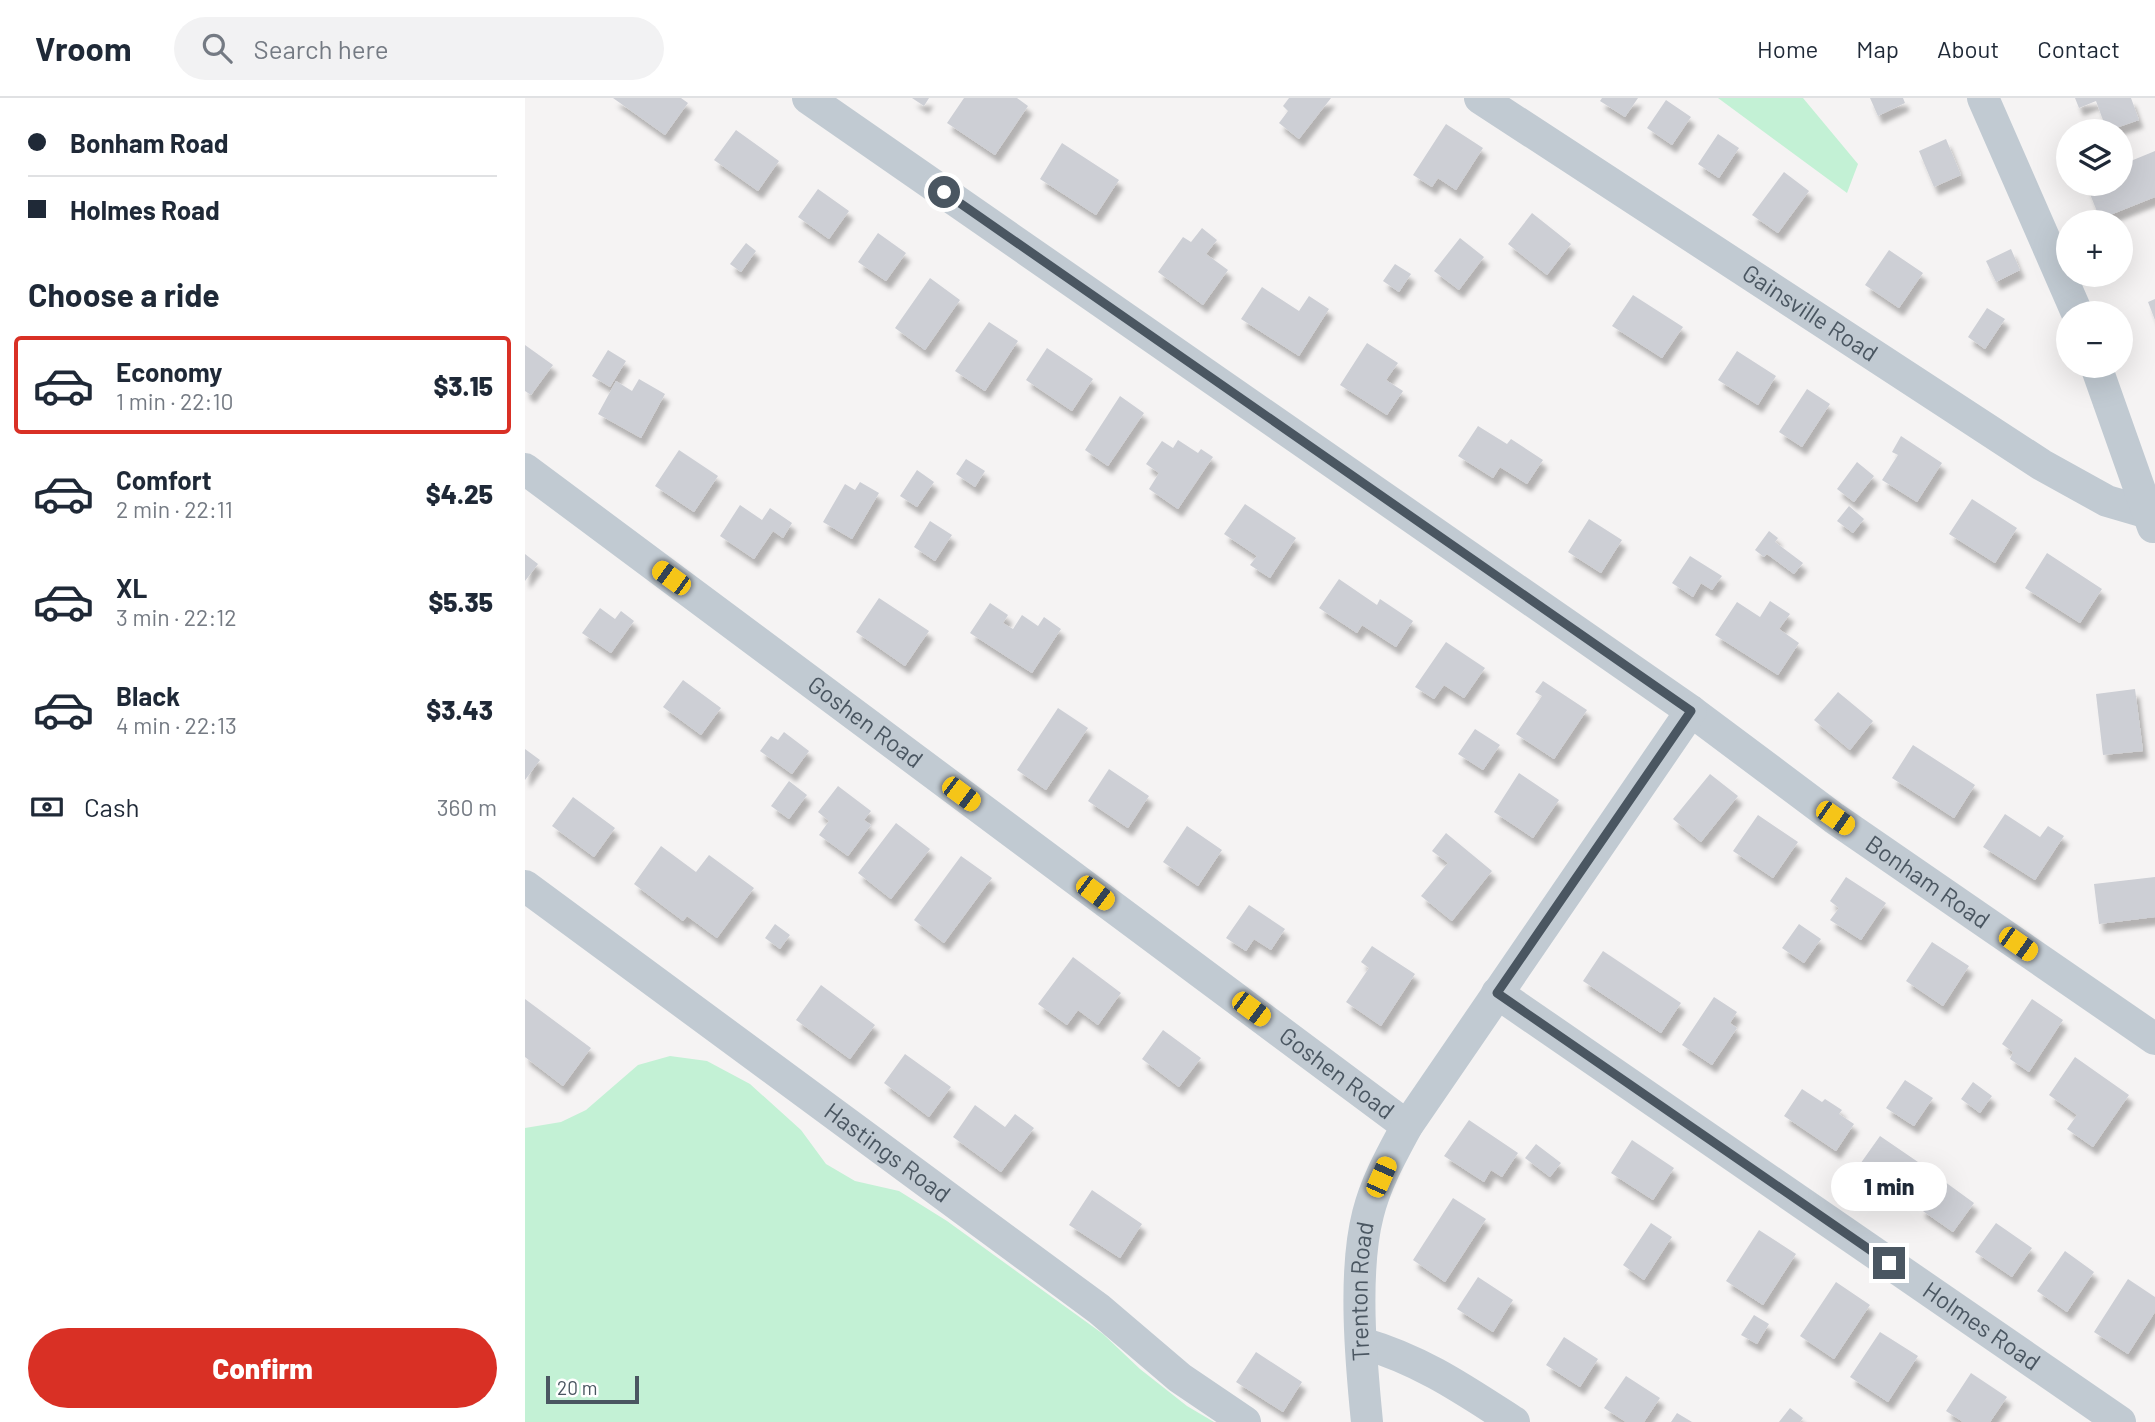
<!DOCTYPE html>
<meta charset="utf-8">
<style>
body{margin:0;font-family:Barlow,sans-serif;background:#f2f2f3;color:#1f2937;height:100vh;display:flex;flex-direction:column;font-size:26px;white-space:nowrap}
*{box-sizing:border-box;margin:0}
p{font-size:23px;color:#747a83}
.icon{flex:none;width:38px;height:38px;fill:none;stroke:currentColor;stroke-width:2;stroke-linecap:round;stroke-linejoin:round}
.map{position:relative;flex:1;overflow:hidden}
.sheet{display:flex;flex-direction:column;background:#fff;width:525px}
.sheet>*{flex:none}
.top-card{display:grid;align-content:center;height:154px;padding:0 28px;background:#fff}
.controls{position:absolute;left:1531px;top:21px;display:grid;gap:14px}
.controls a{display:grid;place-items:center;width:77px;height:77px;border-radius:50%;background:#fff;box-shadow:0 7px 28px #0002;font-size:35px}
.scale{position:absolute;left:21px;bottom:18px;width:93px;box-sizing:border-box;padding-left:7px;border:4px solid #4a5661;border-top:0;font-size:19px;line-height:24px;white-space:nowrap;color:#4a5661;-webkit-text-stroke:5px #fff;paint-order:stroke}
.end{position:absolute;width:32px;height:32px;margin:-16px;border:9px solid #4a5661;background:#fff;box-shadow:0 0 0 4px #fff}
.from{border-radius:50%}
.bubble{position:absolute;height:49px;border-radius:24px;background:#fff;box-shadow:0 7px 28px #0002;font-size:23px;font-weight:800;line-height:49px;text-align:center}
.car{position:absolute;width:21px;height:42px;margin:-21px -10px;border-radius:9px;box-shadow:0 0 5px 2px #0007;background:linear-gradient(#f5c518 24%,#345 0 40%,#f5c518 0 76%,#345 0 86%,#f5c518 0)}
.top-card b{display:flex;align-items:center;gap:24px;height:66px;font-size:26px}
.top-card b+b{border-top:2px solid #e0e1e3}
.top-card i{width:18px;height:18px;background:#1f2937}
ul{padding:0;list-style:none}
li{display:flex;align-items:center;gap:21px;height:98px;margin:0 14px 10px;padding:0 14px;border:4px solid transparent;border-radius:7px}
li div{flex:1}
li b{display:block;font-size:26px}
li em{font-style:normal;font-weight:800}
li.active{border-color:#d93025}
li>.icon{width:63px;height:63px;stroke-width:1.5}
h2{padding:0 28px;font-size:32px;line-height:84px}
.pay{display:flex;align-items:center;gap:18px;height:77px;padding:0 28px;font-size:26px}
.pay p{margin-inline-start:auto}
.primary-button{display:flex;gap:14px;margin-top:auto;padding:14px 28px}
.primary-button a{flex:1;height:80px;border-radius:42px;background:#d93025;color:#fff;font-size:28px;font-weight:800;line-height:80px;text-align:center}
header{display:flex;align-items:center;gap:42px;box-sizing:border-box;height:98px;padding:0 35px;background:#fff;border-bottom:2px solid #e0e1e3}
header strong{font-size:33px}
nav{display:flex;gap:38px;margin-inline-start:auto;font-size:24px}
.search{width:490px;height:63px;background:#f2f2f3;display:flex;align-items:center;gap:18px;box-sizing:border-box;padding:0 24px;border-radius:38px;color:#747a83;font-size:26px}
main{display:flex;flex:1;min-height:0}
.map>svg:first-child{display:block}
.green{fill:#c3f1d5}
.building{fill:#cdcfd5;filter:url(#shadow)}
.lines{fill:none;stroke-linecap:round;stroke-linejoin:round}
.street{stroke:#c1cad2;stroke-width:32}
.route{stroke:#4a5661;stroke-width:9}
.labels{text-anchor:middle;stroke-width:7;stroke-linejoin:round;paint-order:stroke}
.street-label{font-size:24px;fill:#4a5661;stroke:#fff}
</style>
<header>
<strong>Vroom</strong>
<div class="search"><svg class="icon" aria-label="search" viewBox="0 0 24 24"><circle cx="10" cy="10" r="6"/><path d="M15 15l6 6"/></svg>Search here</div>
<nav><a>Home</a><a>Map</a><a>About</a><a>Contact</a></nav>
</header>
<main>
<section class="sheet">
<div class="top-card">
<b><i class="from"></i>Bonham Road</b>
<b><i></i>Holmes Road</b>
</div>
<h2>Choose a ride</h2>
<ul>
<li class="active"><svg class="icon" aria-label="car" viewBox="0 0 24 24"><path d="M5 17H2v-5l4-1 3-4h7l3 4 3 1v5h-3M9 17h6M6 11h13"/><circle cx="7" cy="17" r="2"/><circle cx="17" cy="17" r="2"/></svg><div><b>Economy</b><p>1 min · 22:10</p></div><em>$3.15</em></li>
<li><svg class="icon" aria-label="car" viewBox="0 0 24 24"><path d="M5 17H2v-5l4-1 3-4h7l3 4 3 1v5h-3M9 17h6M6 11h13"/><circle cx="7" cy="17" r="2"/><circle cx="17" cy="17" r="2"/></svg><div><b>Comfort</b><p>2 min · 22:11</p></div><em>$4.25</em></li>
<li><svg class="icon" aria-label="car" viewBox="0 0 24 24"><path d="M5 17H2v-5l4-1 3-4h7l3 4 3 1v5h-3M9 17h6M6 11h13"/><circle cx="7" cy="17" r="2"/><circle cx="17" cy="17" r="2"/></svg><div><b>XL</b><p>3 min · 22:12</p></div><em>$5.35</em></li>
<li><svg class="icon" aria-label="car" viewBox="0 0 24 24"><path d="M5 17H2v-5l4-1 3-4h7l3 4 3 1v5h-3M9 17h6M6 11h13"/><circle cx="7" cy="17" r="2"/><circle cx="17" cy="17" r="2"/></svg><div><b>Black</b><p>4 min · 22:13</p></div><em>$3.43</em></li>
</ul>
<div class="pay"><svg class="icon" aria-label="cash" viewBox="0 0 24 24"><path d="M3 7h18v10H3z"/><circle cx="12" cy="12" r="2"/></svg>Cash<p>360 m</p></div>
<div class="primary-button"><a>Confirm</a></div>
</section>
<div class="map">
<svg width="1630" height="1324" viewBox="0 0 1630 1324">
<defs>
<filter id="shadow"><feDropShadow dx="4.5" dy="8" stdDeviation="2" flood-color="#0004"/></filter>
</defs>
<rect width="100%" height="100%" fill="#f5f3f3"/>
<path class="green" d="M1193,0H1278L1333,66L1322,95Z
M145,958L182,963L225,986L276,1032L301,1066L330,1083L374,1093L422,1123L578,1236L615,1271L662,1308L689,1324H0V1030L36,1024L61,1012L113,967Z"/>
<path class="building" d="M88,0H156L163,5L140,37Z
M387,0H404L399,8Z
M439,0H492L503,8L470,57L422,25Z
M764,0H806L774,41L754,25L763,13L758,8Z
M1077,0H1113L1100,19L1075,3Z
M1345,0H1378L1380,5L1353,18Z
M1550,0H1606L1614,22L1582,33L1571,3L1554,10Z
M1141,2L1166,19L1147,47L1122,30Z
M921,26L958,50L931,92L913,80L907,89L888,77Z
M211,32L254,63L233,93L189,62Z
M1193,36L1214,50L1194,80L1173,66Z
M1421,41L1436,77L1409,89L1394,53Z
M537,45L594,82L571,117L515,81Z
M1630,53V99L1575,121L1561,86H1596V67Z
M1259,74L1284,93L1253,135L1227,117Z
M293,91L324,113L304,141L273,119Z
M1007,115L1046,146L1022,177L983,146Z
M677,130L692,142L681,156L703,172L678,207L633,174L658,139L666,144Z
M353,135L381,155L361,183L333,164Z
M935,140L959,159L934,192L909,173Z
M221,145L231,153L216,174L205,166Z
M1486,151L1495,172L1471,184L1461,163Z
M1364,152L1398,175L1374,210L1340,187Z
M870,166L886,176L874,194L858,183Z
M405,180L435,202L400,252L370,230Z
M737,189L774,213L784,198L804,211L774,258L716,221Z
M1108,197L1158,229L1137,260L1087,228Z
M1630,201V222L1623,204Z
M1462,210L1480,221L1460,251L1443,239Z
M464,224L493,243L460,293L430,273Z
M842,245L873,265L861,282L878,293L862,317L815,287Z
M0,247L28,267L6,297L0,293Z
M522,250L568,281L547,313L501,282Z
M83,252L101,263L85,289L67,278Z
M1212,253L1251,278L1233,307L1193,282Z
M114,281L140,296L116,340L73,316L91,283L107,293Z
M1282,291L1305,306L1277,349L1254,334Z
M595,298L619,315L583,368L560,352Z
M953,328L982,346L986,341L1018,362L1002,386L975,369L968,380L933,358Z
M1376,338L1417,365L1392,404L1357,382L1373,357L1367,354Z
M653,342L673,355L676,351L688,359L653,411L624,391L634,375L621,366L637,343L648,350Z
M154,352L193,378L169,414L130,388Z
M441,361L460,373L450,389L431,376Z
M1332,364L1349,378L1329,404L1312,391Z
M392,372L409,384L392,409L375,398Z
M335,384L354,395L327,441L298,424L320,386L330,392Z
M1447,401L1492,430L1470,465L1424,436Z
M720,406L771,440L745,480L725,467L732,458L699,436Z
M215,407L237,422L245,410L267,425L258,440L248,433L229,461L195,438Z
M1324,408L1339,421L1328,435L1312,423Z
M1064,421L1097,442L1076,475L1043,454Z
M405,423L427,437L410,463L389,449Z
M1244,433L1253,440L1250,444L1278,465L1269,476L1242,456L1239,459L1230,452Z
M1522,455L1577,491L1555,525L1500,490Z
M0,456L13,466L0,483Z
M1165,458L1197,478L1187,492L1176,485L1168,499L1147,485Z
M814,481L852,507L855,501L888,523L871,549L837,527L832,535L794,510Z
M354,500L404,533L380,568L331,534Z
M1245,503L1265,516L1254,531L1274,545L1253,577L1190,537L1212,504L1235,519Z
M465,505L483,517L478,525L488,531L497,517L513,528L519,519L536,531L507,575L445,535Z
M75,510L90,521L96,513L109,523L86,555L57,535Z
M921,544L960,570L939,600L919,587L909,601L890,589Z
M158,582L196,610L176,637L138,609Z
M1018,583L1062,612L1029,661L991,636L1017,598L1010,594Z
M1610,591L1618,653L1578,657L1571,596Z
M1313,594L1348,623L1325,652L1289,622Z
M533,610L563,630L521,692L492,672Z
M950,631L975,647L958,672L933,656Z
M259,634L284,653L267,676L235,653L246,638L253,642Z
M1388,647L1450,687L1429,720L1367,680Z
M0,651L15,662L0,682Z
M584,671L624,698L603,730L563,703Z
M994,675L1034,702L1008,740L969,714Z
M1185,676L1213,698L1176,744L1148,721Z
M264,683L282,697L264,721L246,708Z
M313,688L346,713L339,722L346,727L323,758L294,737L304,723L293,714Z
M48,699L90,730L69,759L27,728Z
M1480,716L1515,739L1523,728L1539,738L1510,782L1458,749Z
M1233,717L1273,744L1248,780L1208,753Z
M371,725L405,751L366,801L333,775Z
M662,728L697,752L673,788L638,764Z
M921,735L967,773L927,823L896,798L923,765L907,753Z
M136,748L171,774L184,757L229,790L192,840L162,818L158,823L109,786Z
M436,758L467,780L419,845L389,822Z
M1321,779L1361,805L1336,842L1305,822L1314,810L1305,803Z
M1630,779V819L1574,826L1569,786Z
M724,807L760,831L746,852L729,841L721,853L701,840Z
M250,826L265,837L255,851L240,840Z
M1274,826L1296,841L1279,865L1257,850Z
M1407,844L1444,868L1418,908L1381,883Z
M847,848L890,876L856,928L821,904L844,870L836,864Z
M1078,853L1156,905L1136,935L1058,883Z
M548,859L596,895L573,927L553,912L542,927L513,906Z
M296,887L350,927L325,961L271,922Z
M1189,899L1212,914L1205,925L1212,930L1187,967L1157,947Z
M0,901L66,950L38,988L0,959Z
M1507,901L1538,922L1504,974L1485,961L1488,954L1477,946Z
M638,932L676,960L654,989L617,961Z
M380,956L426,989L404,1019L359,985Z
M1550,959L1604,997L1568,1049L1542,1031L1552,1017L1524,997Z
M1380,982L1408,1000L1389,1028L1361,1010Z
M1448,984L1467,998L1455,1015L1436,1001Z
M1277,991L1297,1004L1300,1001L1317,1012L1314,1016L1329,1026L1311,1053L1259,1018Z
M450,1007L480,1029L490,1016L509,1030L476,1074L428,1039Z
M944,1022L993,1055L977,1079L966,1072L959,1084L919,1058Z
M1355,1038L1393,1064L1371,1095L1333,1069Z
M1107,1042L1149,1070L1128,1102L1086,1075Z
M1011,1046L1036,1065L1025,1079L1000,1060Z
M1416,1081L1449,1105L1428,1134L1395,1111Z
M567,1092L617,1126L595,1160L544,1127Z
M928,1100L961,1121L920,1184L888,1162Z
M1126,1125L1147,1139L1119,1182L1098,1167Z
M1471,1125L1507,1150L1487,1179L1450,1154Z
M1234,1132L1271,1156L1238,1207L1201,1183Z
M1540,1153L1569,1174L1542,1214L1512,1193Z
M953,1179L988,1202L968,1234L932,1211Z
M1603,1181L1630,1199V1214L1603,1256L1569,1234Z
M1311,1184L1345,1207L1309,1261L1275,1238Z
M1229,1217L1244,1226L1232,1246L1216,1237Z
M1355,1234L1393,1258L1363,1304L1325,1279Z
M1039,1239L1073,1261L1055,1289L1021,1267Z
M731,1254L777,1284L758,1314L711,1284Z
M1446,1275L1482,1299L1465,1324H1438L1421,1313Z
M1101,1278L1135,1300L1119,1324H1101L1079,1310Z
M1265,1310L1278,1320L1275,1324H1254Z
M1152,1315L1167,1324H1146Z"/>
<g class="lines">
<g class="street">
<path id="s1" d="M283,0L1166,613L1309,720L1630,941"/>
<path id="s2" d="M955,0L1517,367L1582,403L1623,415"/>
<path d="M1458,0L1552,215"/>
<path d="M1571,268L1628,429"/>
<path id="s3" d="M0,371L882,1028"/>
<path id="s4" d="M0,788L574,1211L655,1280L720,1324"/>
<path id="s5" d="M972,895L1595,1324"/>
<path d="M837,1245C896,1262 938,1291 989,1324"/>
<path id="s6" d="M842,1324C836,1264 828,1174 843,1116C851,1084 867,1056 882,1028L1166,613"/>
</g>
</g>
<g class="lines">
<path class="route" d="M419,94L1166,613L972,895L1364,1165"/>
</g>
<g class="labels">
<g class="street-label">
<text dy="8" stroke="none"><textPath href="#s2" startOffset="394">Gainsville Road</textPath></text>
<text dy="8" stroke="none"><textPath href="#s3" startOffset="424">Goshen Road</textPath></text>
<text dy="8" stroke="none"><textPath href="#s1" startOffset="1367">Bonham Road</textPath></text>
<text dy="8" stroke="none"><textPath href="#s3" startOffset="1012">Goshen Road</textPath></text>
<text dy="8" stroke="none"><textPath href="#s4" startOffset="450">Hastings Road</textPath></text>
<text dy="8" stroke="none"><textPath href="#s6" startOffset="131">Trenton Road</textPath></text>
<text dy="8" stroke="none"><textPath href="#s5" startOffset="588">Holmes Road</textPath></text>
</g>
</g>
</svg>
<div class="controls">
<a><svg class="icon" aria-label="layers" viewBox="0 0 24 24"><path d="M12 4l9 5-9 5-9-5zM3 14l9 5 9-5"/></svg></a>
<a>+</a>
<a>−</a>
</div>
<div class="scale">20 m</div>
<i class="end from" style="left:419px;top:94px"></i>
<i class="end" style="left:1364px;top:1165px"></i>
<div class="bubble" style="left:1306px;top:1064px;width:116px">1 min</div>
<i class="car" style="left:146px;top:480px;rotate:306deg"></i>
<i class="car" style="left:436px;top:696px;rotate:127deg"></i>
<i class="car" style="left:1310px;top:720px;rotate:125deg"></i>
<i class="car" style="left:570px;top:795px;rotate:127deg"></i>
<i class="car" style="left:1493px;top:846px;rotate:125deg"></i>
<i class="car" style="left:726px;top:911px;rotate:127deg"></i>
<i class="car" style="left:856px;top:1079px;rotate:24deg"></i>
</div>
</main>
